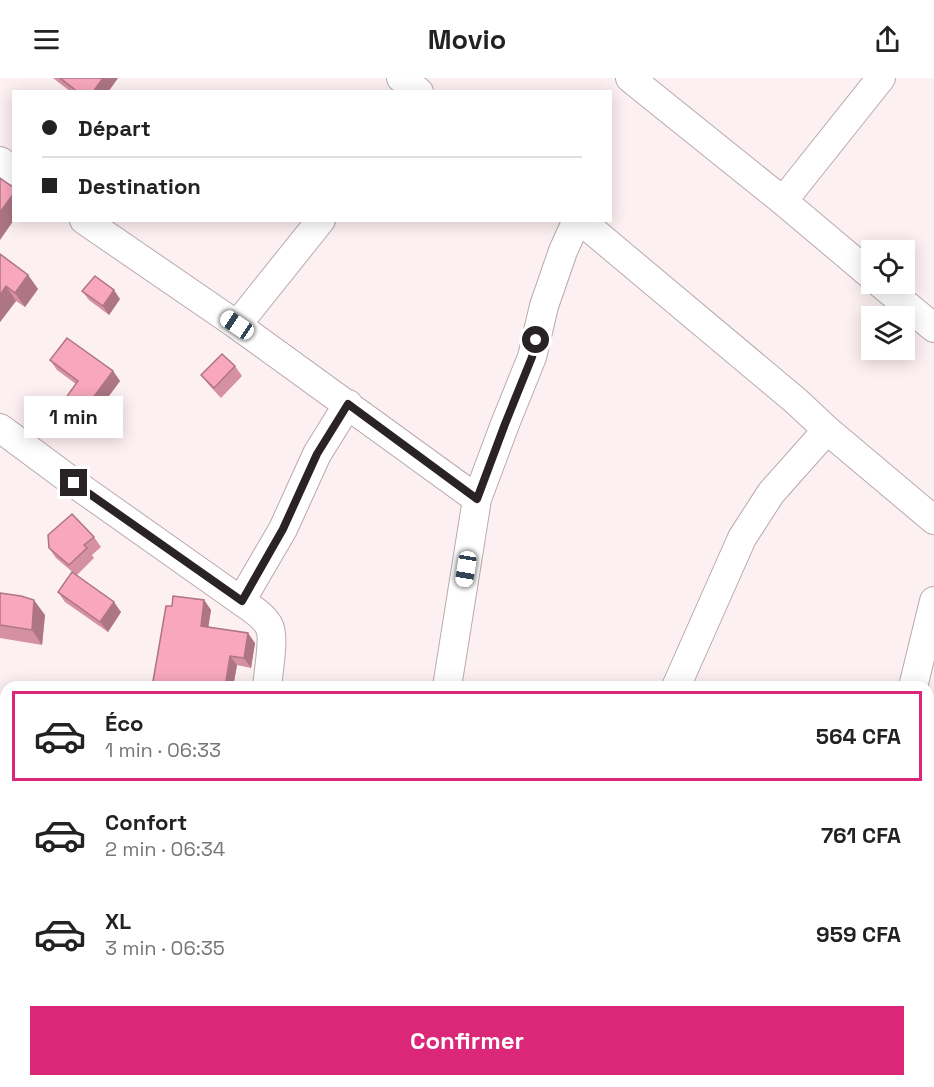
<!DOCTYPE html>
<html lang="fr">
<meta charset="utf-8">
<style>
body{margin:0;font-family:"Space Grotesk",sans-serif;background:#f2f2f2;color:#222;height:100vh;display:flex;flex-direction:column;font-size:22px;white-space:nowrap}
*{box-sizing:border-box;margin:0}
p{font-size:20px;color:#767676}
.icon{flex:none;width:33px;height:33px;fill:none;stroke:currentColor;stroke-width:2;stroke-linecap:round;stroke-linejoin:round}
.map{position:relative;flex:1;overflow:hidden}
.sheet{position:absolute;left:0px;top:603px;width:934px;height:406px;display:flex;flex-direction:column;background:#fff;border-radius:18px 18px 0 0;box-shadow:0 3px 15px #0003}
.sheet>*{flex:none}
.top-card{position:absolute;left:12px;top:12px;width:600px;height:132px;border-radius:0px;box-shadow:0 3px 15px #0003;display:grid;align-content:center;height:132px;padding:0 30px;background:#fff}
.fabs{position:absolute;left:861px;top:162px;display:grid;gap:12px}
.fabs a{display:grid;place-items:center;width:54px;height:54px;border-radius:0px;background:#fff;box-shadow:0 3px 15px #0003;font-size:30px}
.end{position:absolute;width:27px;height:27px;margin:-14px;border:8px solid #292325;background:#fff;box-shadow:0 0 0 3px #fff}
.from{border-radius:50%}
.bubble{position:absolute;height:42px;border-radius:0px;background:#fff;box-shadow:0 3px 15px #0003;font-size:20px;font-weight:800;line-height:42px;text-align:center}
.car{position:absolute;width:18px;height:36px;margin:-18px -9px;border-radius:8px;box-shadow:0 0 4px 2px #0007;background:linear-gradient(#fff 24%,#345 0 40%,#fff 0 76%,#345 0 86%,#fff 0)}
.top-card b{display:flex;align-items:center;gap:21px;height:57px;font-size:22px}
.top-card b+b{border-top:2px solid #e0e0e0}
.top-card i{width:15px;height:15px;background:#222}
ul{padding:10px 0 0;list-style:none}
li{display:flex;align-items:center;gap:18px;height:90px;margin:0 12px 9px;padding:0 18px;border:3px solid transparent;border-radius:0px}
li div{flex:1}
li b{display:block;font-size:22px}
li em{font-style:normal;font-weight:800}
li.current{border-color:#db2777}
li>.icon{width:54px;height:54px;stroke-width:1.5}
.button{display:flex;gap:12px;margin-top:auto;padding:12px 30px}
.button a{flex:1;height:69px;border-radius:0px;background:#db2777;color:#fff;font-size:24px;font-weight:800;line-height:69px;text-align:center}
header{display:flex;justify-content:space-between;align-items:center;height:78px;padding:0 30px;background:#fff;font-size:27px;font-weight:800}
.map>svg:first-child{display:block}
.lines{fill:none;stroke-linecap:round;stroke-linejoin:round}
.minor-casing{stroke:#b8a9ac;stroke-width:30}
.minor{stroke:#fff;stroke-width:28}
.wall{fill:#d590a2}
.shaded-wall{fill:#ae7584}
.building{fill:#f8a7bc;stroke:#ae7584;stroke-width:1.5}
.route{stroke:#292325;stroke-width:8}
</style>
<header><svg class="icon" aria-label="menu" viewBox="0 0 24 24"><path d="M4 6h16M4 12h16M4 18h16"/></svg>Movio<svg class="icon" aria-label="share" viewBox="0 0 24 24"><path d="M12 15V3M7 8l5-5 5 5M5 13v7h14v-7"/></svg></header>
<div class="map">
<svg width="934" height="1009" viewBox="0 0 934 1009">
<rect width="100%" height="100%" fill="#fdf0f3"/>
<g class="lines">
<defs>
<path id="minor" d="M401,0L419,14
M630,0L783,123L872,198
M0,83L14,93
M783,123L881,0
M84,142L237,247L477,421
M580,142L796,323L827,352L934,442
M881,206L934,250
M237,247L321,142
M0,350L74,405L241,523C251,530 264,538 269,548C275,558 268,596 267,609
M241,523L283,451L317,376L348,326
M447,609L477,421L505,346L532,279L544,228L563,173L577,142
M676,609L742,460L771,415L827,352
M913,609L934,523
M0,670L6,671
M928,825L934,826
M0,869L6,871
M13,1009V1004
M366,1009L367,1004
M509,1009L511,1004"/>
</defs>
<use href="#minor" class="minor-casing"/>
<use href="#minor" class="minor"/>
</g>
<path class="wall" d="M53,0H118L108,14H71Z
M0,176L28,197L38,211L25,229L16,223L0,244Z
M82,213L120,221L109,237L89,222Z
M50,282L113,293L120,303L79,358L62,345L55,335L76,306L57,292Z
M235,288L242,298L221,320L209,307L201,297Z
M94,459L101,469L92,477L94,480L77,497L121,534L108,554L65,524L58,514L76,497L56,480L49,470Z
M0,515L45,537L42,567L0,560Z
M204,522L211,532L208,549L255,565L251,590L237,587L233,609H152L172,528Z
M0,819L3,820L6,825V854L0,853Z"/>
<path class="shaded-wall" d="M103,0H118L108,14H93Z
M14,115V142L0,162V134Z
M28,197L38,211L25,229L15,215Z
M6,208L16,223L0,244V217Z
M114,212L120,221L109,237L103,228Z
M113,293L120,303L79,358L72,348Z
M34,522L45,537L42,567L32,552Z
M204,522L211,532L207,558L201,548Z
M114,524L121,534L108,554L100,544Z
M248,555L255,565L251,590L244,580Z
M230,578L237,587L233,609H225Z
M3,820L6,825V847V846Z"/>
<path class="building" d="M60,0H103L93,14H78Z
M0,100L14,110V115L0,134Z
M0,176L28,197L15,215L6,208L0,217Z
M95,198L114,212L103,228L82,213Z
M67,260L113,293L72,348L55,335L78,303L50,282Z
M222,276L235,288L214,310L201,297Z
M72,436L94,459L84,467L87,470L69,487L49,470L48,457Z
M72,494L114,524L100,544L58,514Z
M0,515L21,518L34,522L32,552L0,547Z
M173,518L204,522L201,548L248,555L244,580L230,578L225,609H152L166,528H172Z
M0,819L3,820L6,846L0,844Z"/>
<g class="lines">
<path class="route" d="M74,405L242,523L283,451L317,376L348,326L477,421L505,346L532,279L536,262"/>
</g>
</svg>
<div class="fabs">
<a><svg class="icon" aria-label="locate" viewBox="0 0 24 24"><circle cx="12" cy="12" r="6"/><path d="M12 2v4M12 18v4M2 12h4M18 12h4"/></svg></a>
<a><svg class="icon" aria-label="layers" viewBox="0 0 24 24"><path d="M12 4l9 5-9 5-9-5zM3 14l9 5 9-5"/></svg></a>
</div>
<i class="end from" style="left:536px;top:262px"></i>
<i class="end" style="left:74px;top:405px"></i>
<div class="bubble" style="left:24px;top:318px;width:99px">1 min</div>
<i class="car" style="left:237px;top:247px;rotate:304deg"></i>
<i class="car" style="left:466px;top:491px;rotate:189deg"></i>
<div class="top-card">
<b><i class="from"></i>Départ</b>
<b><i></i>Destination</b>
</div>
<section class="sheet">
<ul>
<li class="current"><svg class="icon" aria-label="car" viewBox="0 0 24 24"><path d="M5 17H2v-5l4-1 3-4h7l3 4 3 1v5h-3M9 17h6M6 11h13"/><circle cx="7" cy="17" r="2"/><circle cx="17" cy="17" r="2"/></svg><div><b>Éco</b><p>1 min · 06:33</p></div><em>564 CFA</em></li>
<li><svg class="icon" aria-label="car" viewBox="0 0 24 24"><path d="M5 17H2v-5l4-1 3-4h7l3 4 3 1v5h-3M9 17h6M6 11h13"/><circle cx="7" cy="17" r="2"/><circle cx="17" cy="17" r="2"/></svg><div><b>Confort</b><p>2 min · 06:34</p></div><em>761 CFA</em></li>
<li><svg class="icon" aria-label="car" viewBox="0 0 24 24"><path d="M5 17H2v-5l4-1 3-4h7l3 4 3 1v5h-3M9 17h6M6 11h13"/><circle cx="7" cy="17" r="2"/><circle cx="17" cy="17" r="2"/></svg><div><b>XL</b><p>3 min · 06:35</p></div><em>959 CFA</em></li>
</ul>
<div class="button"><a>Confirmer</a></div>
</section>
</div>
